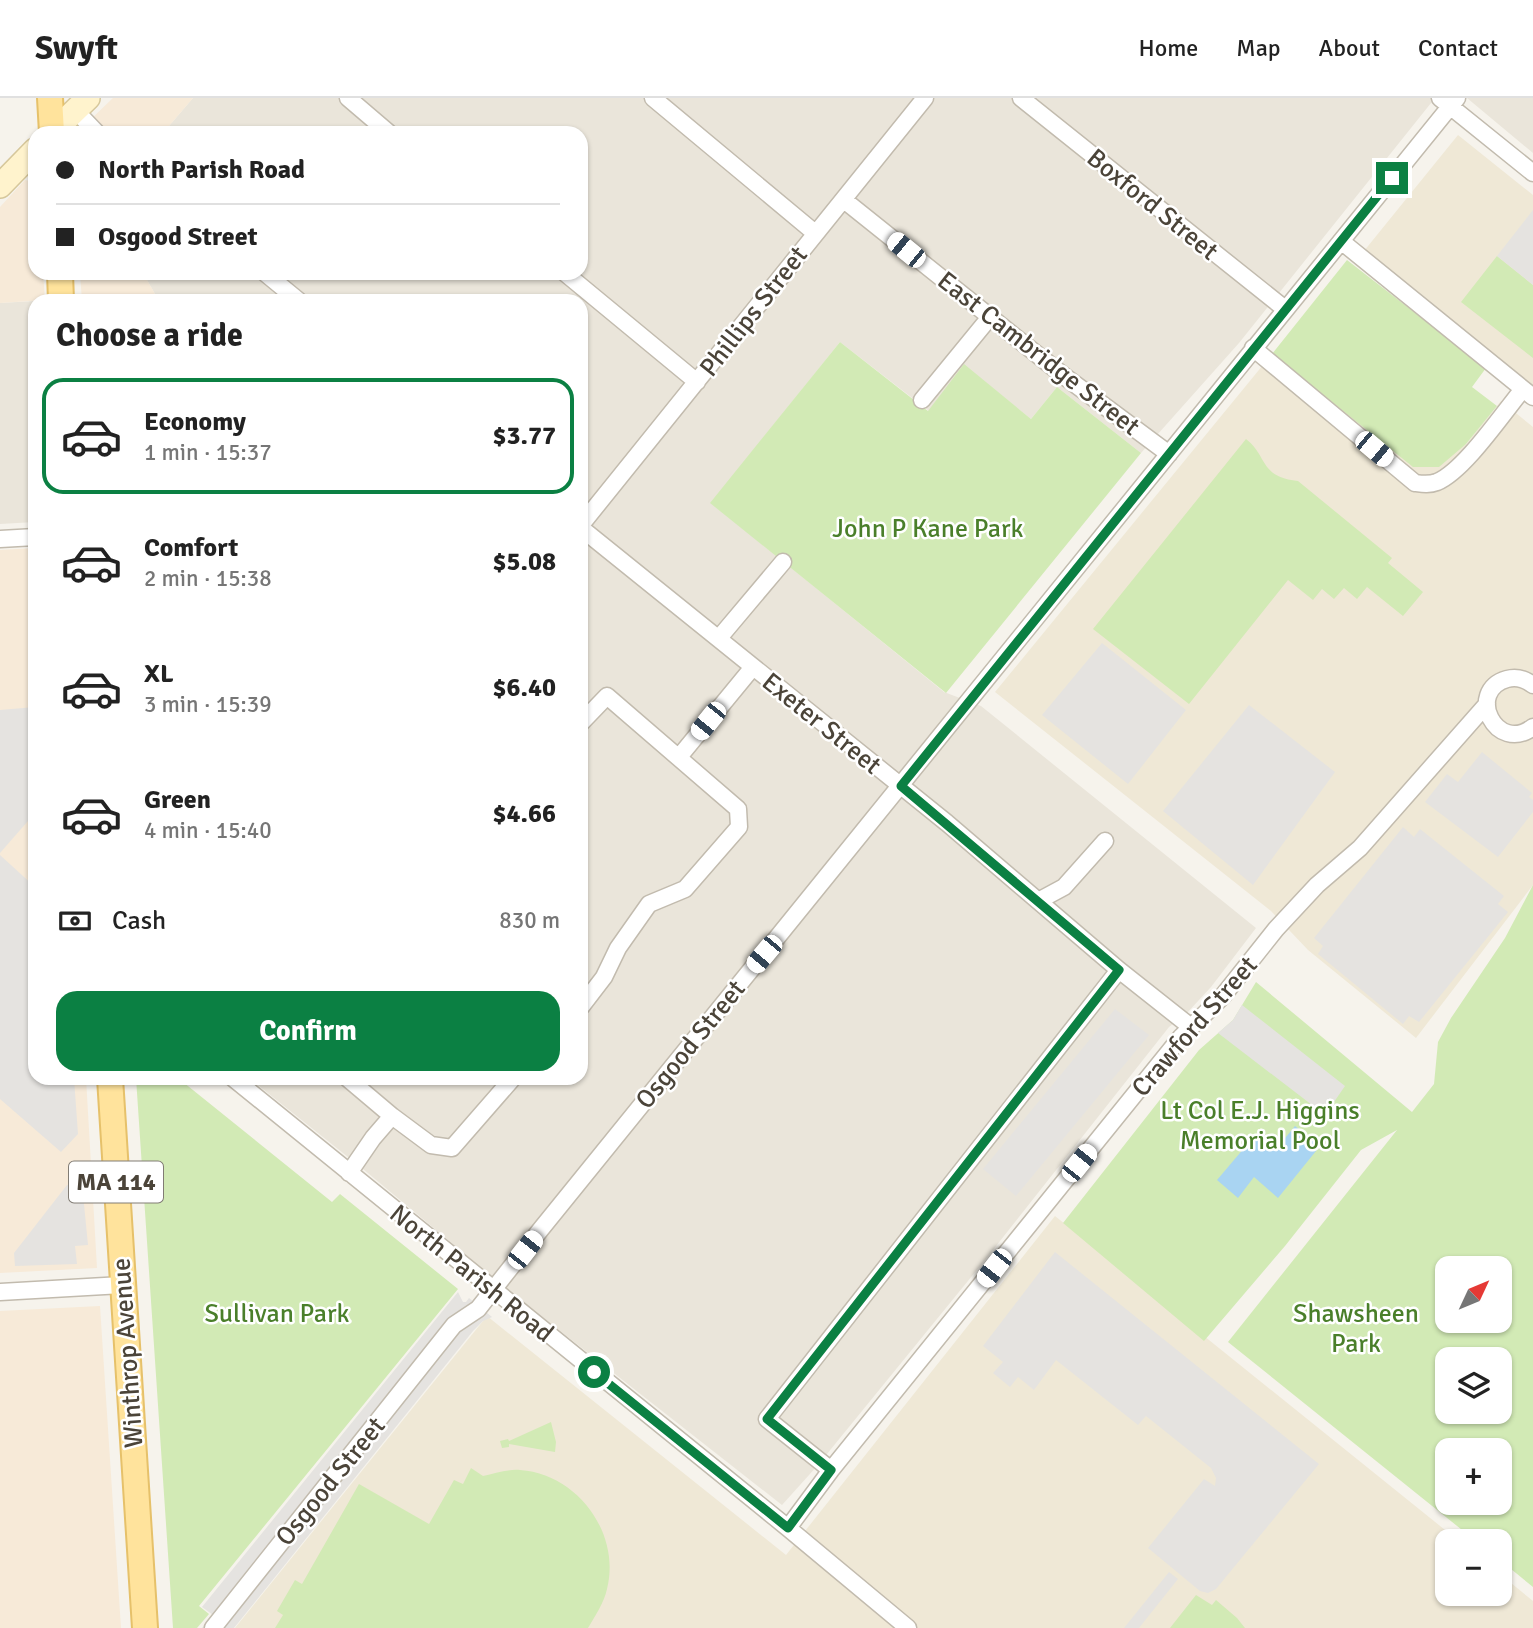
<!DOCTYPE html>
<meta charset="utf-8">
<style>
body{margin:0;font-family:Signika,sans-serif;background:#f6f6f6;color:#222;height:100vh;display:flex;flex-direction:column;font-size:26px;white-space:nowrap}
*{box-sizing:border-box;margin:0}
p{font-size:23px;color:#767676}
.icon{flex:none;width:38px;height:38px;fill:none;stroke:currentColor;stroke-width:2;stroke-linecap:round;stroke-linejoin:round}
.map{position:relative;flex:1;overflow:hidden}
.side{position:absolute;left:28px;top:196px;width:560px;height:791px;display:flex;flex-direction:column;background:#fff;border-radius:21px;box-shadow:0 2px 5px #0004}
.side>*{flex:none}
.guide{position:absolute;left:28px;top:28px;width:560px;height:154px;border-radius:21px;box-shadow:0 2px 5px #0004;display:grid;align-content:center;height:154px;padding:0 28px;background:#fff}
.needle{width:46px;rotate:46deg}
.tools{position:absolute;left:1435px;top:1158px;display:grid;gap:14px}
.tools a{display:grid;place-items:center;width:77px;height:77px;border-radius:14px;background:#fff;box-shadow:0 2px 5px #0004;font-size:35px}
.end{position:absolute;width:32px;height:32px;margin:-16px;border:9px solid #0b8043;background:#fff;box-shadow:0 0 0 4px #fff}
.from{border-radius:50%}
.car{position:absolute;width:21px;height:42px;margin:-21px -10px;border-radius:9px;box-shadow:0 0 5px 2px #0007;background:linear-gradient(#fff 24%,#345 0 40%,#fff 0 76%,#345 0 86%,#fff 0)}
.guide b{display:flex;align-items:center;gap:24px;height:66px;font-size:26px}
.guide b+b{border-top:2px solid #e0e0e0}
.guide i{width:18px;height:18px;background:#222}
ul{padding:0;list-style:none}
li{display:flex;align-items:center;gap:21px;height:116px;margin:0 14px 10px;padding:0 14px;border:4px solid transparent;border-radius:21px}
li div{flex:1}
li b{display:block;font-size:26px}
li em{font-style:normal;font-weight:700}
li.selected{border-color:#0b8043}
li>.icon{width:63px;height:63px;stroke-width:1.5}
h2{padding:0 28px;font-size:32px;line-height:84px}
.pay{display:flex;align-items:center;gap:18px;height:77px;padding:0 28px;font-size:26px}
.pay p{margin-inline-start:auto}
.button{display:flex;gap:14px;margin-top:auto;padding:14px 28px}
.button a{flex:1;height:80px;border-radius:21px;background:#0b8043;color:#fff;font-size:28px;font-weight:700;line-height:80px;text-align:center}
header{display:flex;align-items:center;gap:42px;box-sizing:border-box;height:98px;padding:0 35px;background:#fff;border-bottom:2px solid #e0e0e0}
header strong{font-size:33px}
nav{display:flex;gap:38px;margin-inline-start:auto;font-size:24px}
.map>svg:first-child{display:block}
.residential{fill:#eae5da}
.commercial{fill:#f7ead8}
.education{fill:#efe8d6}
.green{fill:#d2eab5;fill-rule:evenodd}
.parking{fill:#e5e3e0}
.water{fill:#a9d4f2}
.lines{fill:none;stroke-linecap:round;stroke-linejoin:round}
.street-casing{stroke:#c2bbae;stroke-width:19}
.secondary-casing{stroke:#d6c79b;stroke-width:26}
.primary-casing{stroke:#e6c16a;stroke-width:28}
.street{stroke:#fff;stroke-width:16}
.secondary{stroke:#fff3cd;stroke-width:23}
.primary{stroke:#ffe39c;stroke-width:24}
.route{stroke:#0b8043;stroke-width:9}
.labels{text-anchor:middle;stroke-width:5;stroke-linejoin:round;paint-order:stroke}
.shield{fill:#fff;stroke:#817c74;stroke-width:2}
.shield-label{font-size:24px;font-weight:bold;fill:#4b4439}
.street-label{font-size:26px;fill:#4b4439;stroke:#fff}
.park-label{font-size:26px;fill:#4a7f2a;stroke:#fff}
</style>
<header>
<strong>Swyft</strong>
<nav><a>Home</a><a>Map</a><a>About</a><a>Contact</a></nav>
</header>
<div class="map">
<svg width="1533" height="1530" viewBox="0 0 1533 1530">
<rect width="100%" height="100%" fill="#f6f3ec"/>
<path class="residential" d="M193,0H1435L1239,245L1141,355L1057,289L1031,321L964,267L929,313L840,244L711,405L944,594L981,608L1256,830L1211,889L1186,916L1169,929L985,1162L818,1367L782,1407L508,1192L363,1071L249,980H581V203H159L143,175H581V35H163Z
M1467,0H1533V55Z
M35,203V424L0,426V205Z"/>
<path class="commercial" d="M113,0H193L163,35H82L85,27Z
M25,82L35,84V175H43L45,202L0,205V109Z
M80,175H143L159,203H82Z
M35,450V980H86L97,1170L0,1175V452Z
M100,1208L121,1530H0V1213Z"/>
<path class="education" d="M1458,37L1533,97V290L1364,153Z
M1272,256L1466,346L1501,303L1533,329V787L1416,940L1308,852L1271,813L995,594Z
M1055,1118L1460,1444H1447V1496H1500V1476L1533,1503V1530H235L487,1218L786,1457Z"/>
<path class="green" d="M1497,158L1533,187V260L1461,204Z
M1347,162L1486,270L1472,289L1497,308L1466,346L1439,369H1413L1272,256Z
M840,244L928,313L964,266L1031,321L1057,289L1141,355L946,595L710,405Z
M1246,341C1268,358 1259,379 1298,383L1392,460L1388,465L1423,494L1403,518L1367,489L1357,501L1344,490L1334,501L1322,491L1313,502L1288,482L1189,606L1093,531Z
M1533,787V1489L1500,1462V1444H1477L1228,1244L1397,1032L1361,1052L1285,1148L1204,1243L1063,1125L1199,952L1233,922L1256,884L1412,1014L1434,986L1438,944L1451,920L1505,840ZM1447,1171H1500V1223H1447ZM1447,1262H1500V1314H1447ZM1447,1353H1500V1405H1447Z
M136,980H178L332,1104L340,1096L458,1191L199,1508L209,1516L197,1530H173Z
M551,1324L556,1344L555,1354L509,1346V1349L502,1350L500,1343L508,1341L509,1343Z
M471,1370L483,1378C495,1375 508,1371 520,1372C578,1376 621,1436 607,1491C604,1505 595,1518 588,1530H275L283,1517L277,1513L295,1482L302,1486L359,1386L429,1426L454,1382L463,1386Z
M1196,1497L1212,1507L1216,1502L1237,1520L1245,1530H1170Z"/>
<path class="parking" d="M1533,112V187L1497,158Z
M1102,545L1186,612L1128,686L1042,617Z
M1249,607L1335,674L1253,787L1163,713Z
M35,609V715L0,755V612Z
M1482,654L1532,695L1529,699L1533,702V714L1498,759L1425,704L1447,676L1458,684Z
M1403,729L1414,739L1420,731L1504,798L1498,806L1508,814L1419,924L1409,918L1403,926L1318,856L1323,848L1314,840Z
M0,757L35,789V980H74L78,1036L61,1054L0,1001Z
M1242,907L1345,988L1325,1017L1218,935L1233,922Z
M1115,911L1149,937L1016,1098L983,1071Z
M82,1086L88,1147L75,1148L77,1166L15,1168L14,1155L67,1087Z
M1055,1154L1319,1366L1216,1491L1208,1495L1200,1493L1148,1450L1204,1381L1215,1388L1216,1380L1211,1370L1146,1318L1138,1327L1056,1262L1034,1292L1018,1279L1010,1289L993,1275L1003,1264L983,1248Z
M458,1194L463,1204H466L469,1200L492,1219L483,1223L473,1233L234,1530H202L213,1517L202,1509Z
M1169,1474L1178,1481L1139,1530H1124Z"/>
<path class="water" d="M1295,1028L1320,1048L1278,1100L1254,1079L1238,1100L1217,1082L1256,1036L1277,1050Z"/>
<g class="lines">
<defs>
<path id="street" d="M348,0L389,35
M653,0L815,135
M1021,0L1285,211
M1440,0L1533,75
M76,13L97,35
M844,102L1064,278L1169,356
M1341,143L1533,299
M265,175L299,203
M565,175L697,284
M1253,250L1415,385C1423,386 1429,387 1437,384C1464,373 1503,315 1523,291
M922,302L990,219
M581,427L925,0
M581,430L947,725L1119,872L1191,929
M0,441L35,439
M719,540L783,464
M1533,587C1525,581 1517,578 1507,581C1465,593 1496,657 1533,629
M581,625L607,598L738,711L739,729L685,791L649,806L618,850L604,879L581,909
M679,659L753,569
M1038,803L1064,789L1105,743
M233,980L788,1430L908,1530
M347,980L392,1018
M349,1075L373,1040L392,1018L431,1047L452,1050L513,980
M0,1194L122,1187
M831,1372L767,1321L1119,872
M788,1430L831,1372L1181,939L1222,899L1276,831L1317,787L1360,750L1487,606
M213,1530L454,1227L478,1211L541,1131L1457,0"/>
<path id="secondary" d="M52,35L88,0
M0,88L35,52"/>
<path id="primary" d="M50,0L52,35
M60,175L61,203
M110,980L145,1530"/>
</defs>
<use href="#street" class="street-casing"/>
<use href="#secondary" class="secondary-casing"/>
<use href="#primary" class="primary-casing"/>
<use href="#street" class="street"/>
<use href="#secondary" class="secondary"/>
<use href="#primary" class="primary"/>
</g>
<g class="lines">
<path class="route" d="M594,1274L788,1430L831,1372L767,1321L1119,872L901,688L1392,80"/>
</g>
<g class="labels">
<rect class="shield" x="69" y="1063.5" width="94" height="41" rx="5"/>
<g class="shield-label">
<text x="116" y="1092">MA 114</text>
</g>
<g class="street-label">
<text transform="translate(1153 106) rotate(39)" y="9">Boxford Street</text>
<text transform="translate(753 213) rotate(-52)" y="9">Phillips Street</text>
<text transform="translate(1039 255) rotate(38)" y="9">East Cambridge Street</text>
<text transform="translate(822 625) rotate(39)" y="9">Exeter Street</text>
<text transform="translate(1194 928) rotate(-49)" y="9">Crawford Street</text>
<text transform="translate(690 946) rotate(-51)" y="9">Osgood Street</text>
<text transform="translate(472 1175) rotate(39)" y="9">North Parish Road</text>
<text transform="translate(127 1255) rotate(-94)" y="9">Winthrop Avenue</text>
<text transform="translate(330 1383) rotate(-51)" y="9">Osgood Street</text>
</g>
<g class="park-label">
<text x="928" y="439">John P Kane Park</text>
<text x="1260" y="1021">Lt Col E.J. Higgins<tspan x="1260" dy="30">Memorial Pool</tspan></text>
<text x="277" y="1224">Sullivan Park</text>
<text x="1356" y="1224">Shawsheen<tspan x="1356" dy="30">Park</tspan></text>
</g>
</g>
</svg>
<div class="tools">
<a><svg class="needle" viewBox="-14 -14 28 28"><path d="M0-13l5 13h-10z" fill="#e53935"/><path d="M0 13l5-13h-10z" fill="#767676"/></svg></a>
<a><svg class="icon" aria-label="layers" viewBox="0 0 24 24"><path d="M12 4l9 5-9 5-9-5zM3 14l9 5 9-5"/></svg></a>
<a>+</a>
<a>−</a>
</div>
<i class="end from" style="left:594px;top:1274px"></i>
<i class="end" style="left:1392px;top:80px"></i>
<i class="car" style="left:906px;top:152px;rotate:309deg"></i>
<i class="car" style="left:1374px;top:351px;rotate:130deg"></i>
<i class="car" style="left:708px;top:623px;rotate:219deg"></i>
<i class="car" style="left:764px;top:856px;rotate:220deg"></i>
<i class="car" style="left:1079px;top:1065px;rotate:39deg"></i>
<i class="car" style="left:525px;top:1152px;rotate:38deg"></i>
<i class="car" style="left:994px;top:1170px;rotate:218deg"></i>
<div class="guide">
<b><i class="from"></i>North Parish Road</b>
<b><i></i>Osgood Street</b>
</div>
<section class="side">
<h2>Choose a ride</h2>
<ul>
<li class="selected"><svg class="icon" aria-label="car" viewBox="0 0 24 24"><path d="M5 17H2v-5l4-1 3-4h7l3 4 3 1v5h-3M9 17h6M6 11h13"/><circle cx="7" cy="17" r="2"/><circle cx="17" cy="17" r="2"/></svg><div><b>Economy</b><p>1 min · 15:37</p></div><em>$3.77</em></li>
<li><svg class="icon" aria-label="car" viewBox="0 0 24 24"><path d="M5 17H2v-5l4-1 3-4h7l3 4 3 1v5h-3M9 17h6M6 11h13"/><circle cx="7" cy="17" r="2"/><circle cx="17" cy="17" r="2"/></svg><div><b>Comfort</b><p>2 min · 15:38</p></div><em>$5.08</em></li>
<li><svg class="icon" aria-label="car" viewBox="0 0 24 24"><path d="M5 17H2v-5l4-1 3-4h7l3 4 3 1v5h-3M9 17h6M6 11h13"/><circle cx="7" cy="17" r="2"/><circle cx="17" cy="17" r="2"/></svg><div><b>XL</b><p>3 min · 15:39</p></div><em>$6.40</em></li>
<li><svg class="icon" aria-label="car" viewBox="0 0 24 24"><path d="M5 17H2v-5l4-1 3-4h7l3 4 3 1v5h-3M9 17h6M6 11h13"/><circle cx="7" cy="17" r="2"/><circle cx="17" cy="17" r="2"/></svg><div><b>Green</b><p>4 min · 15:40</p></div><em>$4.66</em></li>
</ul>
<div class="pay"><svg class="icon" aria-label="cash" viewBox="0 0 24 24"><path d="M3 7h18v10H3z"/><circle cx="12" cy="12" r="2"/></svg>Cash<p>830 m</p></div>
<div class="button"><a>Confirm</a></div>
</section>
</div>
